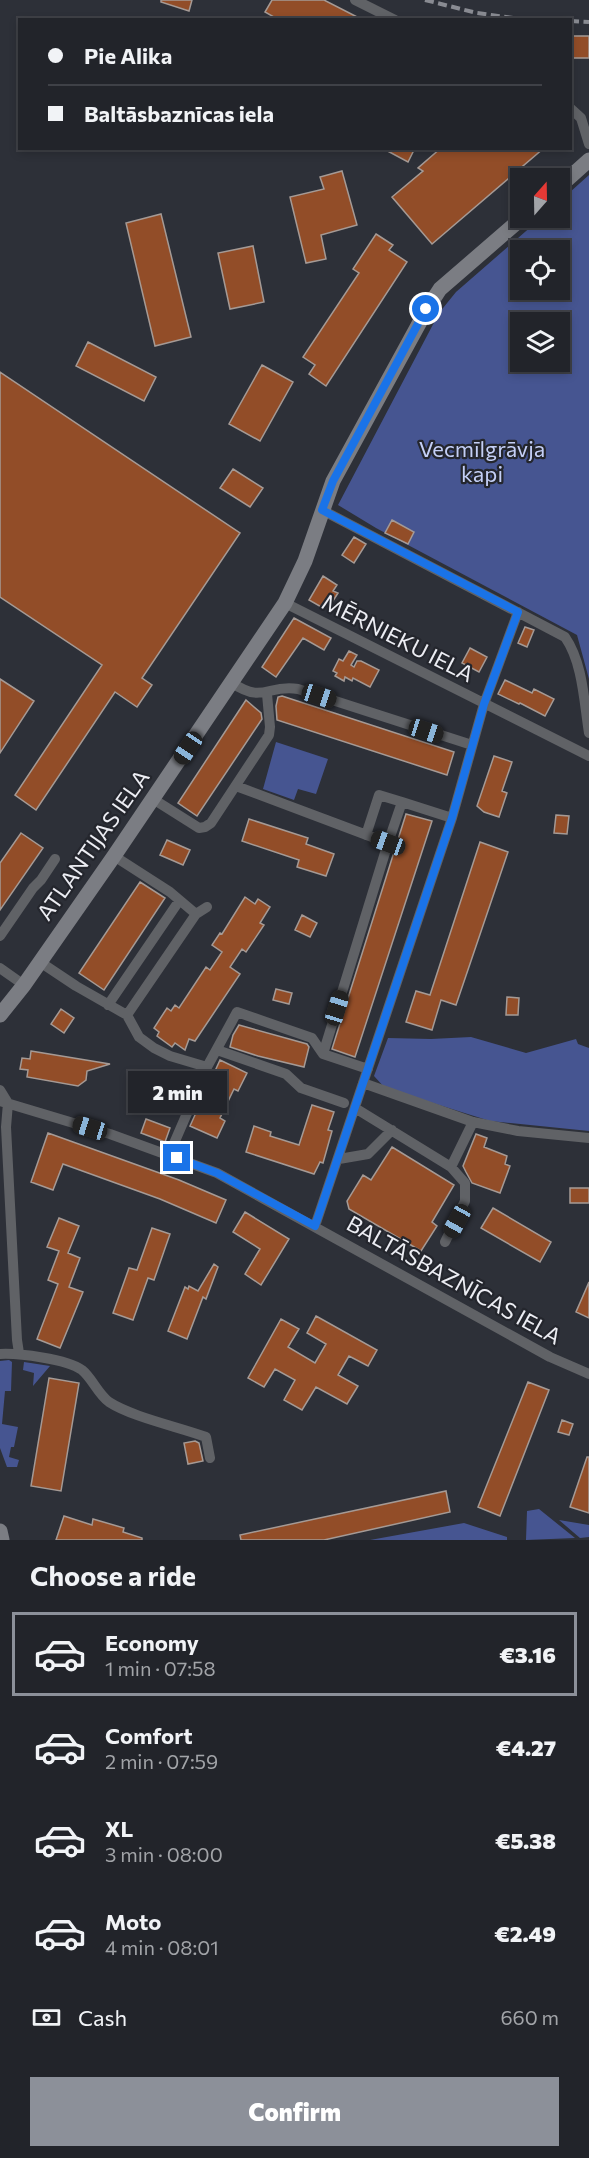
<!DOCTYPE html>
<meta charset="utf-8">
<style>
body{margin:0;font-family:Commissioner,sans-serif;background:#2a2c32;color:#f1f3f6;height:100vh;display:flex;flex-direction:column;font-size:22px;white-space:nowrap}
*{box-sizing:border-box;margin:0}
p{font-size:20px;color:#a2a4a8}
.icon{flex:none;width:33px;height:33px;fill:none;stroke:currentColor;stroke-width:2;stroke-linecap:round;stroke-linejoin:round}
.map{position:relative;height:1540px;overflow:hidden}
.side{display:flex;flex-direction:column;background:#22242a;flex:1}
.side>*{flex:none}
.banner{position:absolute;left:18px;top:18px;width:554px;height:132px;border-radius:0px;box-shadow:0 3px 9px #0003,0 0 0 2px #3f4147;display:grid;align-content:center;height:132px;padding:0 30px;background:#22242a}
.needle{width:39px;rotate:20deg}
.controls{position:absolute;left:510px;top:168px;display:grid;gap:12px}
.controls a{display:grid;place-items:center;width:60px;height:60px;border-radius:0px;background:#22242a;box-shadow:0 3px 9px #0003,0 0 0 2px #3f4147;font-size:30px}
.end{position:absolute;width:27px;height:27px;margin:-14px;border:8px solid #1a73e8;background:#fff;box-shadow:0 0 0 3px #fff}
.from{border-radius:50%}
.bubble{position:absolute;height:42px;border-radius:0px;background:#22242a;box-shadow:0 3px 9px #0003,0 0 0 2px #3f4147;font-size:20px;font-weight:800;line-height:42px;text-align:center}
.car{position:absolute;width:18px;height:36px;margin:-18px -9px;border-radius:8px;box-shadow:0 0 4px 2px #0007;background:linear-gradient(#222 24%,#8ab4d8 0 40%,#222 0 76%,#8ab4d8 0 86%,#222 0)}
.banner b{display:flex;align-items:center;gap:21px;height:57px;font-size:22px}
.banner b+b{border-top:2px solid #3f4147}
.banner i{width:15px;height:15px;background:#f1f3f6}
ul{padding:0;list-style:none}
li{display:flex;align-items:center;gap:18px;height:84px;margin:0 12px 9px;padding:0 18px;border:3px solid transparent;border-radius:0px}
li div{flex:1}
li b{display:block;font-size:22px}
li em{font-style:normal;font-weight:800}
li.active{border-color:#8c9099}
li>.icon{width:54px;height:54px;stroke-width:1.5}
h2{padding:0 30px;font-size:27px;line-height:72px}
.pay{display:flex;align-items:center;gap:15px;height:66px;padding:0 30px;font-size:22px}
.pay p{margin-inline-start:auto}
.button{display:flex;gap:12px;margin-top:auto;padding:12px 30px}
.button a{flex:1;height:69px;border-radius:0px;background:#8c9099;color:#fff;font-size:24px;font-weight:800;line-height:69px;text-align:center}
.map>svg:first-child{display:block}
.green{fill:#465591;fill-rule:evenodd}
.building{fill:#924d28;stroke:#a59a95;stroke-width:1.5}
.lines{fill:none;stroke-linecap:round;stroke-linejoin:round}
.street{stroke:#606266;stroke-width:10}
.secondary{stroke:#7b7d83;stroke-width:15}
.rail{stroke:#898b92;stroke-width:4;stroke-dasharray:9 4.5;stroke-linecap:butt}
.route{stroke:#1a73e8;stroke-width:8}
.labels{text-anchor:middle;stroke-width:4.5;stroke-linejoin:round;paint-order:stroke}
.park-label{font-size:22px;fill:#c4cff6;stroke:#24262d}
.street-label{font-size:22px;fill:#ecedf3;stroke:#24262d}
</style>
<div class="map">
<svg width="589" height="1540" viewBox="0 0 589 1540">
<rect width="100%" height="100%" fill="#2d3038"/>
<path class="green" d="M589,175V679L577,635L376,528L338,505L439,313L456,292L541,218H560V201ZM520,250H560V290H520ZM520,322H560V362H520Z
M276,742L328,759L316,794L298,789L294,800L263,789Z
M471,1037L526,1053L576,1039L578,1044L589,1048V1131L490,1121L385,1088L374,1076L388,1038L431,1039Z
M9,1360L12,1362L11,1391H5L2,1424L18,1427L14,1447H11L9,1457L19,1460L17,1467H7L0,1448V1361Z
M24,1362L50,1366L33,1386L34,1373L23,1370Z
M539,1509L575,1538L526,1540L527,1511Z
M559,1520L589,1525V1537L580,1538Z
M464,1523L507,1537V1540H370Z"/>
<path class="building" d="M161,0H192L189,11L161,2Z
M272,0H324L363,20H279L265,12Z
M572,36H589V58H572Z
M382,148H415L408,162Z
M441,148H544L432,244L392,197L423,171L418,168Z
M342,171L357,225L321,235L326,259L306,263L290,197L324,189L320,177Z
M161,214L191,337L155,346L126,223Z
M376,234L393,245L389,250L407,262L326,386L309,374L315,365L303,357L359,273L353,269Z
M253,246L264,302L230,309L218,253Z
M88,342L156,377L144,401L76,366Z
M262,365L293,382L260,441L229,424Z
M0,372L240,533L142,678L152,685L137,707L115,692L36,810L15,795L102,665L0,597Z
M233,469L263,488L250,507L220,488Z
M392,520L414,532L408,544L385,533Z
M354,537L366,544L354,563L342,555Z
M323,576L337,585L333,591L338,593L331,604L327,602L323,608L309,600Z
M294,618L331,638L324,650L303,638L276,677L262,667Z
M525,627L534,630L527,647L518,643Z
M470,648L487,657L479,672L462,663Z
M349,651L357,655L351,665L354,667L357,661H361L379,670L370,687L353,678L352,681L345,677L344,681L335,676L337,673L333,671L339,659L343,661Z
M0,679L34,701L0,753Z
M505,680L532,693L534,689L554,699L545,716L520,703L519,704L498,694Z
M282,696L454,752L447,775L277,720L276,706L278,697Z
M246,700L261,713L262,719L197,816L178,803Z
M494,756L512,762L502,791L507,793L499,817L484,812L477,806Z
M406,814L432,821L355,1057L332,1049Z
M556,815L569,816L567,834L554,833Z
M249,819L308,838L306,844L334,854L326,876L297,867L299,860L242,841Z
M21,833L43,848L0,910V863Z
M167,840L190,850L183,865L160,855Z
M480,842L508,852L456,1005L441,1000L432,1030L406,1022L416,991L430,995Z
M140,882L165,898L104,990L79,973Z
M245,897L255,904L258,899L270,907L260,923L264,925L246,952L242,949L230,967L240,974L195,1041L189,1039L185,1050L175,1043L172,1047L157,1036L159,1032L154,1028L167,1008L171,1011L175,1005L179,1008L206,967L210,970L222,952L212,945L220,933L222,934Z
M302,915L317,923L310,937L295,930Z
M276,989L292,993L289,1004L273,1000Z
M507,997L519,998L518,1015H506Z
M61,1009L74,1018L64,1033L51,1024Z
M239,1025L307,1044L309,1047L304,1067L258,1056L230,1047L233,1035Z
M31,1051L110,1064L87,1071L86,1080L78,1086L27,1077L28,1070L20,1069L22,1058L30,1059Z
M220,1060L247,1073L238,1091L234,1089L220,1118L225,1121L217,1138L190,1126Z
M312,1105L334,1112L328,1130L332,1131L323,1163L320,1162L314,1174L246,1152L254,1126L271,1132L270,1136L299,1145Z
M146,1119L170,1128L165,1142L141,1133Z
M48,1133L179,1180L226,1200L216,1223L160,1199L63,1164L53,1190L31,1182Z
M476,1134L487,1138L484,1147L507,1156L505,1164L510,1166L500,1193L472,1183L466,1172L463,1166Z
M392,1147L454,1185L432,1222L437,1226L421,1251L349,1209L347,1201L363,1175L371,1180Z
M570,1188H589V1203H570Z
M493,1208L551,1242L540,1262L481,1228Z
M245,1212L289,1239L261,1285L245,1274L260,1249L233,1232Z
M59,1218L79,1226L68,1253L80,1258L69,1287L83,1292L60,1348L37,1339L58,1284L48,1280L59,1251L47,1247Z
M152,1228L170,1234L154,1280L148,1278L133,1320L113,1313L129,1268L137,1270Z
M214,1264L218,1267L206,1299L203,1297L187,1339L168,1331L185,1287L188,1289L189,1286L198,1291Z
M589,1282V1318L576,1312Z
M316,1316L377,1350L368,1366L349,1356L338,1375L358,1386L347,1404L316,1387L302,1410L284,1400L295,1380L275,1369L264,1387L248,1378L281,1319L299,1329L288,1347L315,1363L326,1344L307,1333Z
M49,1378L79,1383L61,1491L31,1486Z
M528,1382L549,1390L500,1516L478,1507Z
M562,1420L573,1424L569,1435L558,1432Z
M195,1441L199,1443L203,1461L188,1464L184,1443Z
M587,1457H589V1513L570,1507Z
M446,1491L450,1512L324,1540H241L240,1535Z
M64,1516L92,1525L93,1519L124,1528L123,1532L142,1538V1540H56Z"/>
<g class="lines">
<path class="street" d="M355,0L395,20
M570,108L581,118L589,144
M322,510L565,637C583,663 584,702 589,733
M285,603L589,756
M232,683C264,704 267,684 298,689L472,745
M236,786L388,843L402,802L452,818
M153,799L199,828L205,827L211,823L269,735L270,727L267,694
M366,835L379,795L402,802
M114,856L170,892L196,914
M0,936L33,888L41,880L55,859
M40,962L76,986L127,1015L139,1037L154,1048L170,1056L207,1067
M0,968L24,985
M108,1005L179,901
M127,1015L196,914L207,907
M217,1050L286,1074L301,1088L344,1103
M323,1054L388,843
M363,1083L473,1122L518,1131L589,1138
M0,1090L8,1103
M0,1101L110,1134L217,1173L550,1357L589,1374
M8,1103L6,1127L17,1340L19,1353
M355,1108L451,1167L465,1183V1201L445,1242
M169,1155L207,1067L237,1012L312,1038L323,1054L368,1069
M339,1159L368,1154L392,1130
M451,1167L473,1122
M315,1226L452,818L484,704L518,612
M0,1354C18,1353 67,1359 82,1370C92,1378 98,1394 109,1402C132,1417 179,1427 206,1437L210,1458"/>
<path class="secondary" d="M560,186L589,160
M0,1015L24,985L114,856L285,603L305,561L333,481L427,309L440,289L522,218
M0,1531L2,1540"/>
<path class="rail" d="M425,0L477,13L528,20
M570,21L589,22"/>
</g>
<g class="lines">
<path class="route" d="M177,1158L217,1173L315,1226L452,818L484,704L518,612L322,510L333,481L426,309"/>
</g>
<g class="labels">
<g class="park-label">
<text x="482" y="457">Vecmīlgrāvja<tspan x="482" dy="25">kapi</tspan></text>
</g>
<g class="street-label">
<text transform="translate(398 638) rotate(27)" y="8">MĒRNIEKU IELA</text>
<text transform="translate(93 845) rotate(-55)" y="8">ATLANTIJAS IELA</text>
<text transform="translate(454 1280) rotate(29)" y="8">BALTĀSBAZNĪCAS IELA</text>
</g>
</g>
</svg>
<div class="controls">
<a><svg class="needle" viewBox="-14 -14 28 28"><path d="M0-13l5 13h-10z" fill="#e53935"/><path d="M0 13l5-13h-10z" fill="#a2a4a8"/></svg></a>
<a><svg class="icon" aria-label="locate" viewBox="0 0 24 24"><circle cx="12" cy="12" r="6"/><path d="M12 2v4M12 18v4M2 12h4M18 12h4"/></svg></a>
<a><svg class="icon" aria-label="layers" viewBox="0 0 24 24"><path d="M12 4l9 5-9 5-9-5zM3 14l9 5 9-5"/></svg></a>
</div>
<i class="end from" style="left:426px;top:309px"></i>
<i class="end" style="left:177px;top:1158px"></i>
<div class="bubble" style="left:128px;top:1071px;width:99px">2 min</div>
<i class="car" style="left:319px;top:696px;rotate:108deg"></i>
<i class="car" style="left:426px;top:731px;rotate:108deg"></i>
<i class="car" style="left:188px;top:748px;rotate:214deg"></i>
<i class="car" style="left:388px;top:843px;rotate:290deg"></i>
<i class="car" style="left:337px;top:1008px;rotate:17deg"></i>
<i class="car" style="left:90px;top:1128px;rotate:287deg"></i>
<i class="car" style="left:457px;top:1221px;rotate:209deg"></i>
<div class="banner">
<b><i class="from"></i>Pie Alika</b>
<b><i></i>Baltāsbaznīcas iela</b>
</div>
</div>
<section class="side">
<h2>Choose a ride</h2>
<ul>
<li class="active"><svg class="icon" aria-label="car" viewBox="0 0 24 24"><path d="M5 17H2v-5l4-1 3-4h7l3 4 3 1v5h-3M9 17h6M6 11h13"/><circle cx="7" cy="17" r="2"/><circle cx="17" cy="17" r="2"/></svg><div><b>Economy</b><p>1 min · 07:58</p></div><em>€3.16</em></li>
<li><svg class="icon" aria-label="car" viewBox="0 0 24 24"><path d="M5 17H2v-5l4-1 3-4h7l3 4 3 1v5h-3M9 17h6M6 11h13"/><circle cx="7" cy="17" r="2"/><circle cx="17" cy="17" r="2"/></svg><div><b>Comfort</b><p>2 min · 07:59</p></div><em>€4.27</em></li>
<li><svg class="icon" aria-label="car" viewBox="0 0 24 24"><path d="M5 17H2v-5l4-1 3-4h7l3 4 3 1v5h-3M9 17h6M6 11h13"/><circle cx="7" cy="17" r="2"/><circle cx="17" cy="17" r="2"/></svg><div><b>XL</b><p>3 min · 08:00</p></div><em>€5.38</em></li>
<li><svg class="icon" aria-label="car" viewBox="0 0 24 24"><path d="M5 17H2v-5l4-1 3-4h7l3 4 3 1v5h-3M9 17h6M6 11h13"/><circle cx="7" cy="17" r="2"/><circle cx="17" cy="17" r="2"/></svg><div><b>Moto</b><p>4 min · 08:01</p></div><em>€2.49</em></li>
</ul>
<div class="pay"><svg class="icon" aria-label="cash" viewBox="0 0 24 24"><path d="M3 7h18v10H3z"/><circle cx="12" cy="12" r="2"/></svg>Cash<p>660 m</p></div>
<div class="button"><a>Confirm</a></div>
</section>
